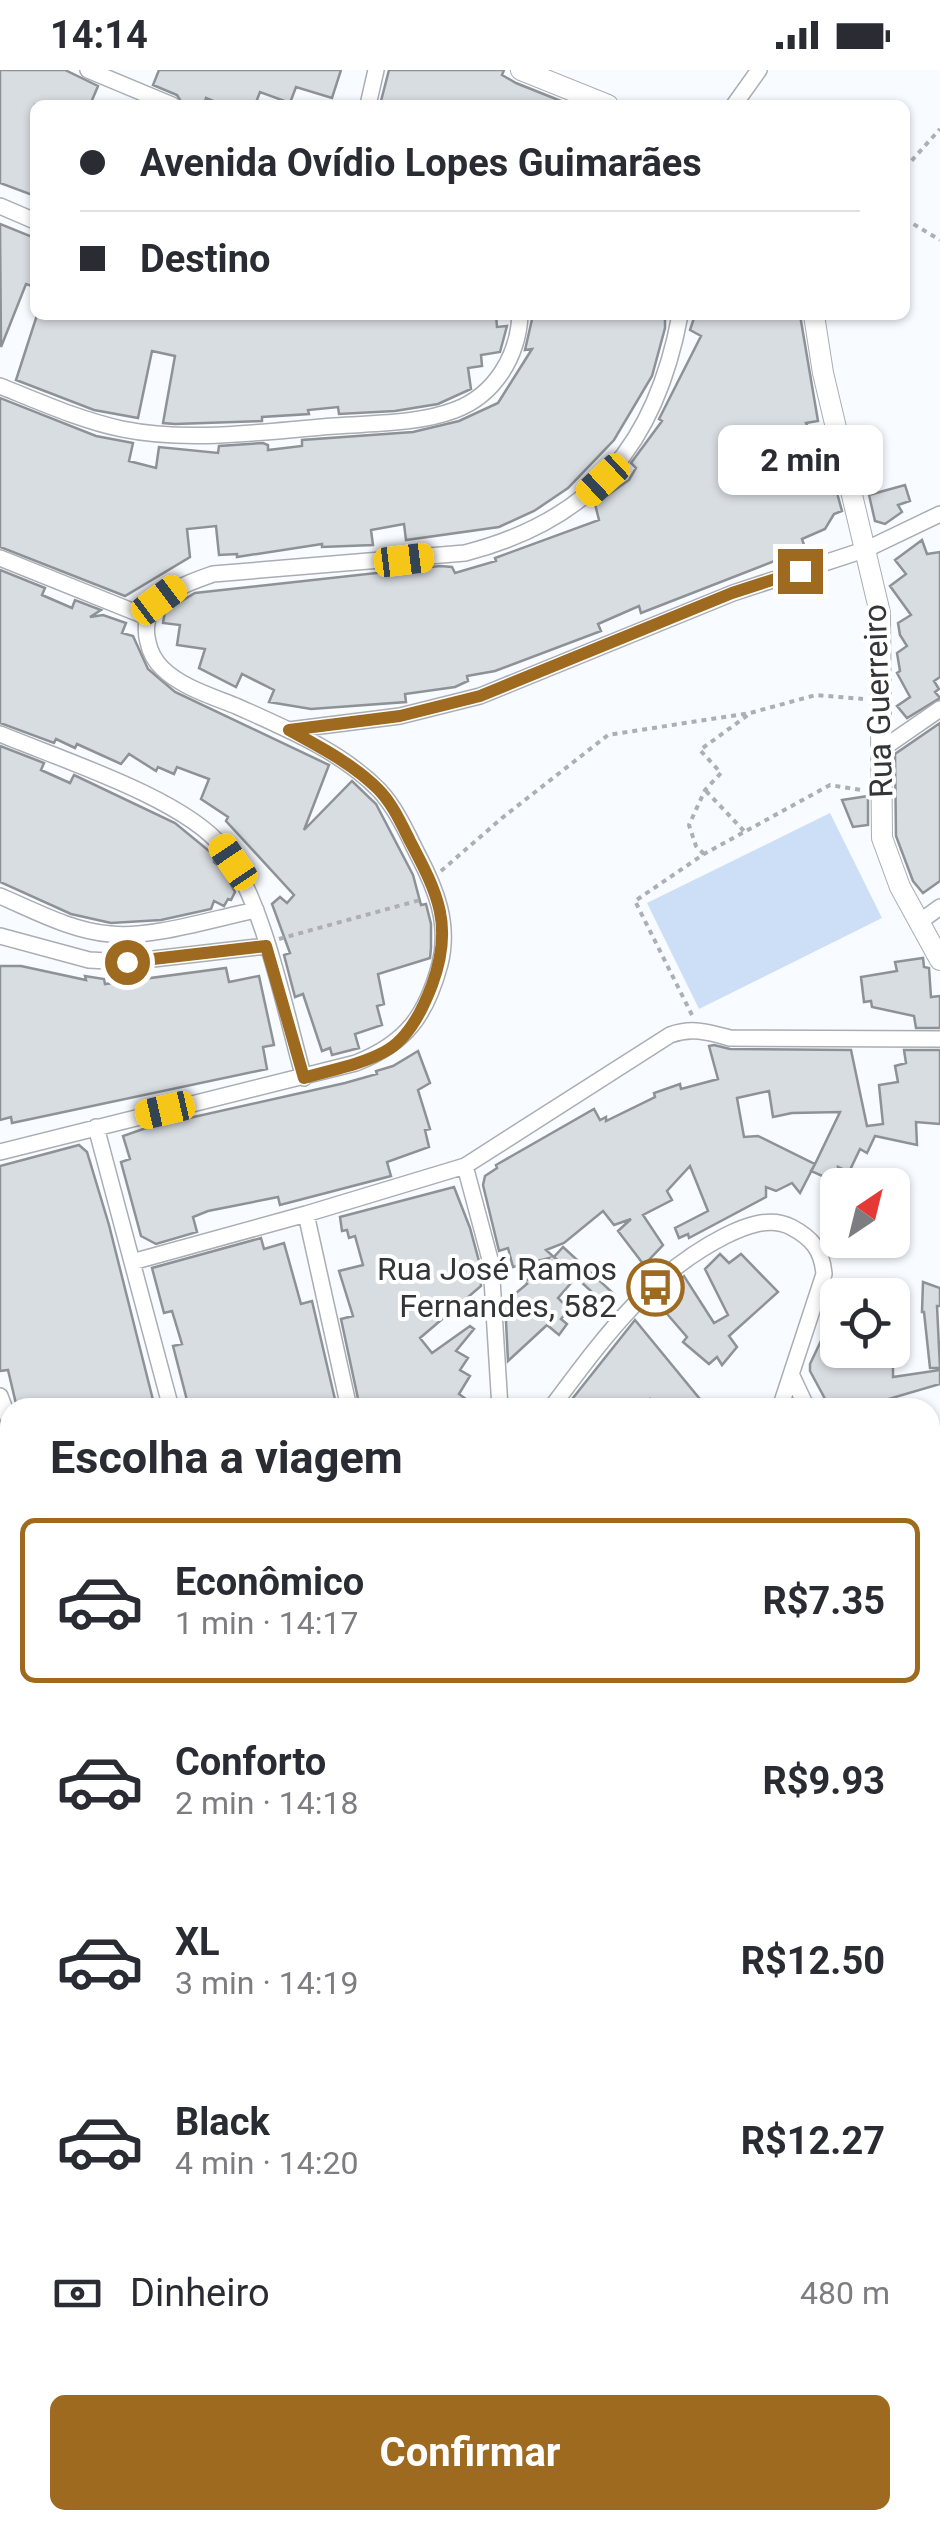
<!DOCTYPE html>
<html lang="pt">
<meta charset="utf-8">
<style>
body{margin:0;font-family:Roboto,sans-serif;background:#f2f2f3;color:#2b2b33;height:100vh;display:flex;flex-direction:column;font-size:38px;white-space:nowrap}
*{box-sizing:border-box;margin:0}
p{font-size:32px;color:#7c7c81}
.icon{flex:none;width:55px;height:55px;fill:none;stroke:currentColor;stroke-width:2;stroke-linecap:round;stroke-linejoin:round}
.map{position:relative;flex:1;overflow:hidden}
.side{position:absolute;left:0px;top:1328px;width:940px;height:1132px;display:flex;flex-direction:column;background:#fff;border-radius:30px 30px 0 0;box-shadow:0 2px 8px #0004}
.side>*{flex:none}
.hud{position:absolute;left:30px;top:30px;width:880px;height:220px;border-radius:15px;box-shadow:0 2px 8px #0004;display:grid;align-content:center;height:220px;padding:0 50px;background:#fff}
.needle{width:65px;rotate:35deg}
.controls{position:absolute;left:820px;top:1098px;display:grid;gap:20px}
.controls a{display:grid;place-items:center;width:90px;height:90px;border-radius:15px;background:#fff;box-shadow:0 2px 8px #0004;font-size:50px}
.end{position:absolute;width:45px;height:45px;margin:-22px;border:12px solid #9d6a20;background:#fff;box-shadow:0 0 0 5px #fff}
.from{border-radius:50%}
.bubble{position:absolute;height:70px;border-radius:15px;background:#fff;box-shadow:0 2px 8px #0004;font-size:32px;font-weight:700;line-height:70px;text-align:center}
.car{position:absolute;width:30px;height:60px;margin:-30px -15px;border-radius:12px;box-shadow:0 0 8px 2px #0007;background:linear-gradient(#f5c518 24%,#345 0 40%,#f5c518 0 76%,#345 0 86%,#f5c518 0)}
.hud b{display:flex;align-items:center;gap:35px;height:95px;font-size:38px}
.hud b+b{border-top:2px solid #e1e1e2}
.hud i{width:25px;height:25px;background:#2b2b33}
ul{padding:0;list-style:none}
li{display:flex;align-items:center;gap:30px;height:165px;margin:0 20px 15px;padding:0 30px;border:5px solid transparent;border-radius:15px}
li div{flex:1}
li b{display:block;font-size:38px}
li em{font-style:normal;font-weight:700}
li.current{border-color:#9d6a20}
li>.icon{width:90px;height:90px;stroke-width:1.5}
h2{padding:0 50px;font-size:45px;line-height:120px}
.pay{display:flex;align-items:center;gap:25px;height:110px;padding:0 50px;font-size:38px}
.pay p{margin-inline-start:auto}
.button{display:flex;gap:20px;margin-top:auto;padding:20px 50px}
.button a{flex:1;height:115px;border-radius:15px;background:#9d6a20;color:#fff;font-size:40px;font-weight:700;line-height:115px;text-align:center}
.status{display:flex;justify-content:space-between;align-items:center;height:70px;padding:0 50px;background:#fff;direction:ltr}
.status svg{height:28px;fill:currentColor}
.map>svg:first-child{display:block}
.green{fill:#ccdff6}
.lines{fill:none;stroke-linecap:round;stroke-linejoin:round}
.stream{stroke:#7cb7f9;stroke-width:5}
.building{fill:#d8dde2;stroke:#8d9297;stroke-width:2.5;fill-rule:evenodd}
.street-casing{stroke:#aaaeb4;stroke-width:18}
.secondary-casing{stroke:#aaaeb4;stroke-width:22}
.path{stroke:#adb0b3;stroke-width:4;stroke-dasharray:5 5;stroke-linecap:butt}
.street{stroke:#fff;stroke-width:15}
.secondary{stroke:#fff;stroke-width:20}
.route{stroke:#9d6a20;stroke-width:12}
.labels{text-anchor:middle;stroke-width:8;stroke-linejoin:round;paint-order:stroke}
.street-label{font-size:32px;fill:#333537;stroke:#fff}
.poi-label{font-size:32px;fill:#333537;stroke:#fff;text-anchor:end}
</style>
<div class="status"><b>14:14</b><svg viewBox="0 0 49 12"><path d="M0 12V9h3v3zM5 12V6h3v6zM10 12V3h3v9zM15 12V0h3v12zM26 1h20v11H26zM47 4h2v5h-2z"/></svg></div>
<div class="map">
<svg width="940" height="2459" viewBox="0 0 940 2459">
<rect width="100%" height="100%" fill="#f8fbff"/>
<path class="green" d="M830,743L882,848L699,939L647,833Z
M930,2023L940,2024V2434L930,2447Z
M662,2450H928L922,2459H658Z"/>
<g class="lines">
<path class="stream" d="M930,1919L940,1918"/>
</g>
<path class="building" d="M0,0H65L98,16L90,35H35V126L0,113Z
M159,0H341L332,28L296,17L290,33L260,22L255,35H223L206,28L204,35H183L177,25L153,15Z
M389,0H504L502,5L516,13L571,35H392L381,31Z
M0,154L35,168V217L26,214L1,277Z
M37,245H496L497,257L507,256L500,282L481,285L482,296L468,298L471,319L438,334L395,341L339,344L338,337L308,340L309,344L262,347V351L175,354L163,353L175,286L152,281L138,348L94,340L16,310Z
M533,245H665V258L652,306L614,370L568,418L534,441L499,457L406,470L404,454L371,460L373,475L322,477V474L237,487V484L219,485L216,456L187,459L190,487L125,526L0,477V328L96,366L133,373L129,391L156,398L159,377L218,383L219,376L263,373L268,375V380L302,376V370L413,362L459,351L498,333L532,279L525,280Z
M695,245H800L818,351L806,353L813,368L801,373L813,402L824,399L834,424L837,423L842,441L834,444L825,459L802,469L804,475L789,481L790,485L641,543L639,536L598,554L601,561L495,601L467,606L468,611L455,617L405,624L406,632L311,639L269,632L274,620L242,604L236,617L199,598L205,579L177,575L180,555L163,553L165,541L195,523L440,496L452,497L455,503L496,491L495,488L599,450L595,434L629,410L636,398L631,393L662,351L659,349L701,266L690,260Z
M905,415L910,431L898,435L902,442L885,454L875,451L869,425Z
M922,470L927,484L940,482V607L934,611L939,619L935,622L940,628L907,648L897,636L910,627L897,603L900,601L897,583L907,576L900,565L898,553L911,545L890,516L906,504L895,490Z
M0,500L45,518L42,525L72,538L75,530L101,540L90,547L103,545L126,553L122,563L133,566L148,599L175,622L329,695L304,760L352,711L376,734L413,805L421,835L426,834L431,854V878L430,888L378,904L384,934L377,936L382,955L355,964L359,978L332,985L330,978L322,981L303,924L295,927L284,885L290,883L272,834L280,827L287,833L294,825L226,751L228,747L201,729L209,709L177,697L174,704L158,697L156,701L129,684L121,694L77,674L75,678L56,669L54,673L0,653Z
M940,653V811L923,823L913,811L896,766L895,684Z
M0,676L44,693L41,700L70,713L74,705L175,753L214,785V792L222,798L235,822L231,830L228,829L224,836L214,831L211,839L161,850L111,853L71,844L0,812Z
M868,726V755L853,757L842,730Z
M923,888L924,897L929,898L931,927L940,926V958H916L914,946L872,937L871,931L864,932L861,907L897,901L895,892Z
M0,896H21L86,910L85,906L104,909L105,914L226,898L229,912L259,906L274,975L263,977L267,999L12,1053L11,1047L0,1050Z
M714,975L730,979L851,980L867,1056L883,1054L879,1015L898,1012L895,996L906,993L904,980H940V1054L916,1052L917,1075L875,1066L867,1083L860,1079L849,1102L838,1097V1113L811,1101L815,1094L800,1123L792,1113L776,1121L766,1117V1127L689,1168L688,1164L679,1168L675,1158L708,1141L690,1096L667,1121L672,1130L643,1145L663,1175L644,1195L618,1161L631,1149L614,1155L603,1141L564,1173L546,1180L569,1201L572,1212L558,1228L569,1239L561,1249L567,1254L559,1265L547,1255L508,1291L505,1232L527,1214L525,1212L549,1188L513,1197L508,1178L499,1181L483,1115L485,1106L497,1098L496,1095L594,1039L600,1050L606,1047V1051L655,1027L654,1023L680,1014L681,1019L718,1009L709,976ZM769,1021L773,1047L792,1043L840,1042L815,1094L758,1066L744,1067L737,1028Z
M418,981L430,1013L418,1020L430,1059L425,1060L429,1077L387,1092L391,1106L280,1135L278,1127L208,1141L193,1147L197,1162L156,1174L141,1166L121,1092L130,1089L123,1066L149,1057L345,1013L377,1004L376,1001L393,996Z
M79,1075L87,1082L109,1155L155,1338H17L8,1300L0,1301V1096Z
M454,1117L470,1158L480,1195L481,1216L420,1268L432,1283L470,1256L474,1259L456,1281L468,1288L460,1300L470,1306L459,1324L478,1338H360L341,1249L353,1246L339,1201L363,1195L355,1166L349,1168L347,1160L342,1161L340,1147Z
M261,1168L264,1179L284,1173L301,1234L312,1231L337,1338H189L173,1276L182,1274L172,1241L164,1243L152,1198Z
M563,1177L615,1225L606,1235L554,1187Z
M720,1184L729,1193L741,1184L778,1222L729,1266L737,1277L722,1295L717,1287L709,1294L683,1272L687,1267L655,1230L684,1206L714,1253L728,1245L705,1199Z
M923,1212L940,1218V1236H937L940,1298H930L924,1242H922Z
M838,1235V1280H878V1286L893,1288V1307L940,1300V1314L858,1338H830L810,1301V1294Z
M635,1250L699,1328L689,1338H657L650,1329L643,1338H565Z"/>
<g class="lines">
<defs>
<path id="street" d="M88,0L172,35
M368,35L376,0
M734,35L759,0
M0,136L35,151
M0,316C40,332 80,350 122,359C191,373 265,361 335,356C374,353 418,354 455,340C495,325 518,286 520,245
M0,488L147,547
M289,660L400,646L480,626L733,523L867,479L940,444
M0,664C60,689 185,729 223,778C264,830 285,942 304,1008
M882,679L940,639
M0,826C35,841 72,861 110,864C150,869 215,848 256,840
M918,853L940,837
M0,866L89,890L127,892L266,876
M96,1057L171,1338
M0,1082L356,993C406,973 426,946 440,894C450,854 436,819 418,785C407,763 396,738 379,720C341,681 285,658 236,636C211,626 181,617 162,598C155,591 150,582 148,572C137,530 182,515 213,504L465,483C593,450 656,374 680,245
M465,1096L491,1193L500,1338
M306,1144L349,1338
M132,1192L306,1144L465,1096L670,965C692,957 708,962 730,968L940,969
M792,1306L807,1338
M0,1326L10,1353
M551,1338C602,1270 648,1205 725,1166C745,1156 770,1146 791,1157C812,1168 822,1180 824,1204L780,1338
M0,1476L10,1400
M930,1504L940,1505
M930,1661L940,1662
M930,1797H940
M930,2018L940,2019
M0,2086L10,2065
M0,2301L10,2316
M99,2459L110,2450
M288,2459L292,2450
M469,2459L472,2450
M643,2459L646,2450"/>
<path id="secondary" d="M521,0L608,35
M814,245L823,303L880,543L882,768L900,817L940,890"/>
</defs>
<use href="#street" class="street-casing"/>
<use href="#secondary" class="secondary-casing"/>
<path class="path" d="M905,98L940,59
M905,149L940,170
M706,721L744,761
M704,784L696,776L689,755L705,720L721,703L700,680L748,645
M441,801L502,748L608,665L750,643L816,625L863,629
M279,869L420,830
M692,945L635,831L704,784L830,715L861,720
M930,2392L940,2394"/>
<use href="#street" class="street"/>
<use href="#secondary" class="secondary"/>
</g>
<g class="lines">
<path class="route" d="M127,892L266,876L304,1008C330,1000 360,995 384,982C408,970 423,939 432,915C454,856 438,824 410,771C401,753 392,733 378,719C353,694 320,677 289,660L400,646L480,626L732,523L800,501"/>
</g>
<defs>
<symbol id="bus-ring" viewBox="-11 -11 22 22"><circle r="9.5" fill="#fff" stroke="#9d6a20" stroke-width="1.5"/><path d="M-5-6H5V4H4V6H2V4H-2V6H-4V4H-5ZM-3.5-4V0h7V-4ZM-3.5 1.2v1.5H-2V1.2ZM2 1.2v1.5H3.5V1.2Z" fill="#9d6a20"/></symbol>
</defs>
<g fill-rule="evenodd">
<use href="#bus-ring" x="624" y="1186" width="63" height="63"/>
</g>
<g class="labels">
<g class="street-label">
<text transform="translate(878 631) rotate(-92)" y="11">Rua Guerreiro</text>
</g>
<g class="poi-label">
<text x="617" y="1210">Rua José Ramos<tspan x="617" dy="37">Fernandes, 582</tspan></text>
</g>
</g>
</svg>
<div class="controls">
<a><svg class="needle" viewBox="-14 -14 28 28"><path d="M0-13l5 13h-10z" fill="#e53935"/><path d="M0 13l5-13h-10z" fill="#7c7c81"/></svg></a>
<a><svg class="icon" aria-label="locate" viewBox="0 0 24 24"><circle cx="12" cy="12" r="6"/><path d="M12 2v4M12 18v4M2 12h4M18 12h4"/></svg></a>
</div>
<i class="end from" style="left:127px;top:892px"></i>
<i class="end" style="left:800px;top:501px"></i>
<div class="bubble" style="left:718px;top:355px;width:165px">2 min</div>
<i class="car" style="left:603px;top:410px;rotate:227deg"></i>
<i class="car" style="left:404px;top:490px;rotate:83deg"></i>
<i class="car" style="left:159px;top:530px;rotate:53deg"></i>
<i class="car" style="left:233px;top:792px;rotate:326deg"></i>
<i class="car" style="left:165px;top:1040px;rotate:257deg"></i>
<div class="hud">
<b><i class="from"></i>Avenida Ovídio Lopes Guimarães</b>
<b><i></i>Destino</b>
</div>
<section class="side">
<h2>Escolha a viagem</h2>
<ul>
<li class="current"><svg class="icon" aria-label="car" viewBox="0 0 24 24"><path d="M5 17H2v-5l4-1 3-4h7l3 4 3 1v5h-3M9 17h6M6 11h13"/><circle cx="7" cy="17" r="2"/><circle cx="17" cy="17" r="2"/></svg><div><b>Econômico</b><p>1 min · 14:17</p></div><em>R$7.35</em></li>
<li><svg class="icon" aria-label="car" viewBox="0 0 24 24"><path d="M5 17H2v-5l4-1 3-4h7l3 4 3 1v5h-3M9 17h6M6 11h13"/><circle cx="7" cy="17" r="2"/><circle cx="17" cy="17" r="2"/></svg><div><b>Conforto</b><p>2 min · 14:18</p></div><em>R$9.93</em></li>
<li><svg class="icon" aria-label="car" viewBox="0 0 24 24"><path d="M5 17H2v-5l4-1 3-4h7l3 4 3 1v5h-3M9 17h6M6 11h13"/><circle cx="7" cy="17" r="2"/><circle cx="17" cy="17" r="2"/></svg><div><b>XL</b><p>3 min · 14:19</p></div><em>R$12.50</em></li>
<li><svg class="icon" aria-label="car" viewBox="0 0 24 24"><path d="M5 17H2v-5l4-1 3-4h7l3 4 3 1v5h-3M9 17h6M6 11h13"/><circle cx="7" cy="17" r="2"/><circle cx="17" cy="17" r="2"/></svg><div><b>Black</b><p>4 min · 14:20</p></div><em>R$12.27</em></li>
</ul>
<div class="pay"><svg class="icon" aria-label="cash" viewBox="0 0 24 24"><path d="M3 7h18v10H3z"/><circle cx="12" cy="12" r="2"/></svg>Dinheiro<p>480 m</p></div>
<div class="button"><a>Confirmar</a></div>
</section>
</div>
